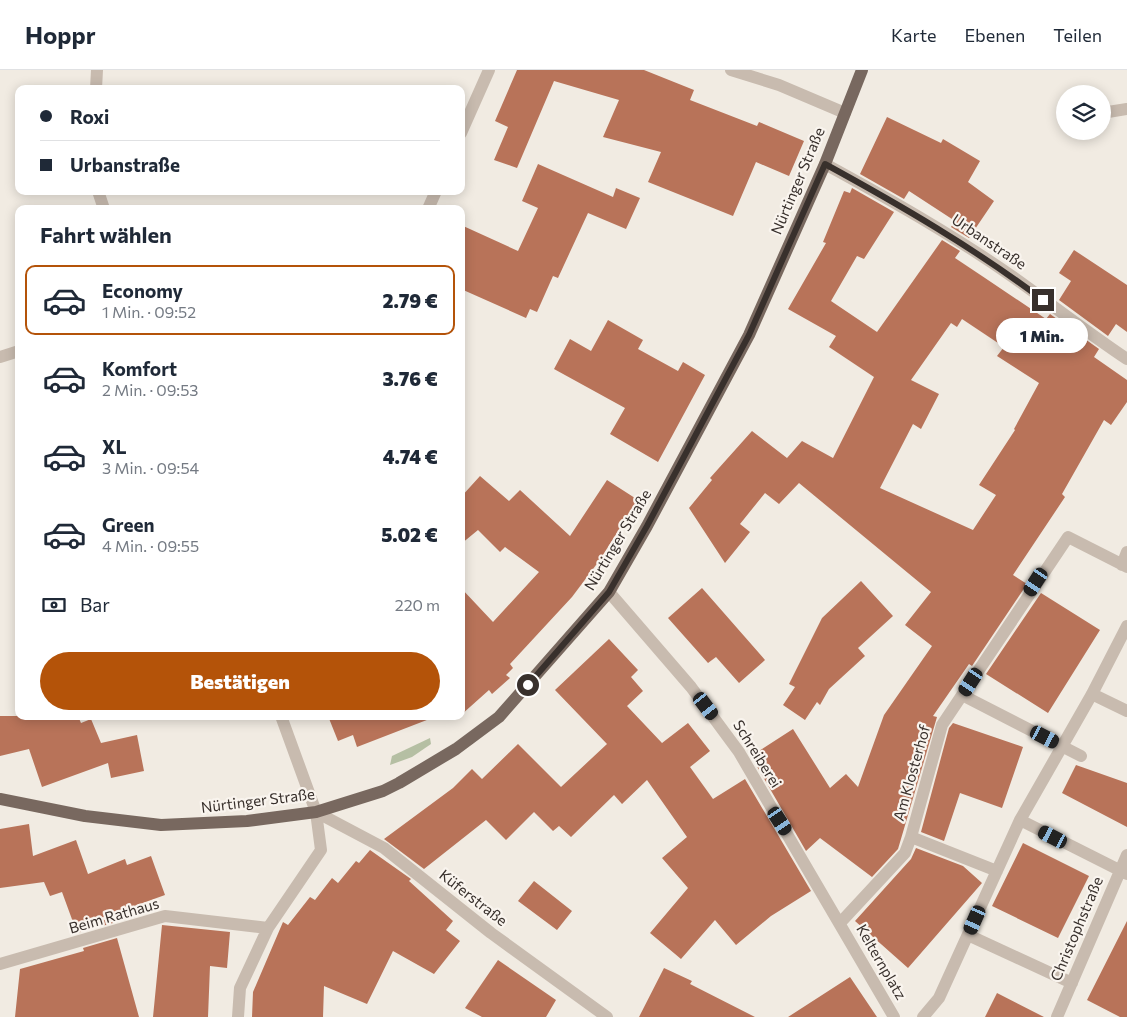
<!DOCTYPE html>
<html lang="de">
<meta charset="utf-8">
<style>
body{margin:0;font-family:Commissioner,sans-serif;background:#f6f6f7;color:#1f2937;height:100vh;display:flex;flex-direction:column;font-size:19px;white-space:nowrap}
*{box-sizing:border-box;margin:0}
p{font-size:16px;color:#747a83}
.icon{flex:none;width:28px;height:28px;fill:none;stroke:currentColor;stroke-width:2;stroke-linecap:round;stroke-linejoin:round}
.map{position:relative;flex:1;overflow:hidden}
.sheet{position:absolute;left:15px;top:135px;width:450px;height:515px;display:flex;flex-direction:column;background:#fff;border-radius:10px;box-shadow:0 2px 12px #0003}
.sheet>*{flex:none}
.top-card{position:absolute;left:15px;top:15px;width:450px;height:110px;border-radius:10px;box-shadow:0 2px 12px #0003;display:grid;align-content:center;height:110px;padding:0 25px;background:#fff}
.controls{position:absolute;left:1056px;top:15px;display:grid;gap:10px}
.controls a{display:grid;place-items:center;width:55px;height:55px;border-radius:50%;background:#fff;box-shadow:0 2px 12px #0003;font-size:25px}
.end{position:absolute;width:22px;height:22px;margin:-11px;border:6px solid #38302c;background:#fff;box-shadow:0 0 0 2px #fff}
.from{border-radius:50%}
.bubble{position:absolute;height:35px;border-radius:18px;background:#fff;box-shadow:0 2px 12px #0003;font-size:16px;font-weight:800;line-height:35px;text-align:center}
.car{position:absolute;width:15px;height:30px;margin:-15px -8px;border-radius:6px;box-shadow:0 0 4px 1px #0007;background:linear-gradient(#222 24%,#8ab4d8 0 40%,#222 0 76%,#8ab4d8 0 86%,#222 0)}
.top-card b{display:flex;align-items:center;gap:18px;height:48px;font-size:19px}
.top-card b+b{border-top:1px solid #e0e1e3}
.top-card i{width:12px;height:12px;background:#1f2937}
ul{padding:0;list-style:none}
li{display:flex;align-items:center;gap:15px;height:70px;margin:0 10px 8px;padding:0 15px;border:2px solid transparent;border-radius:10px}
li div{flex:1}
li b{display:block;font-size:19px}
li em{font-style:normal;font-weight:800}
li.on{border-color:#b45309}
li>.icon{width:45px;height:45px;stroke-width:1.5}
h2{padding:0 25px;font-size:22px;line-height:60px}
.pay{display:flex;align-items:center;gap:12px;height:55px;padding:0 25px;font-size:19px}
.pay p{margin-inline-start:auto}
.action{display:flex;gap:10px;margin-top:auto;padding:10px 25px}
.action a{flex:1;height:58px;border-radius:30px;background:#b45309;color:#fff;font-size:20px;font-weight:800;line-height:58px;text-align:center}
header{display:flex;align-items:center;gap:30px;box-sizing:border-box;height:70px;padding:0 25px;background:#fff;border-bottom:1px solid #e0e1e3}
header strong{font-size:24px}
nav{display:flex;gap:28px;margin-inline-start:auto;font-size:18px}
.map>svg:first-child{display:block}
.green{fill:#b5bfa3}
.building{fill:#b87359;fill-rule:evenodd}
.lines{fill:none;stroke-linecap:round;stroke-linejoin:round}
.minor{stroke:#c8bbaf;stroke-width:12}
.major{stroke:#78685f;stroke-width:12}
.route{stroke:#38302c;stroke-width:6}
.labels{text-anchor:middle;stroke-width:4.5;stroke-linejoin:round;paint-order:stroke}
.street-label{font-size:15px;fill:#38302c;stroke:#f9f4ee}
</style>
<header>
<strong>Hoppr</strong>
<nav><a>Karte</a><a>Ebenen</a><a>Teilen</a></nav>
</header>
<div class="map">
<svg width="1127" height="947" viewBox="0 0 1127 947">
<rect width="100%" height="100%" fill="#f1ebe2"/>
<path class="green" d="M430,668L431,674L412,687L390,695L392,686Z"/>
<path class="building" d="M517,0H644L694,20L690,30L757,56L759,52L804,71L789,106L756,92L733,146L648,112L661,82L603,67L619,30L554,11L517,98L494,90L508,57L495,51Z
M887,47L941,73L943,69L980,91L968,112L994,131L969,168L951,157L955,151L909,121L904,129L860,104Z
M538,94L613,127L616,118L640,128L626,159L588,143L558,208L553,206L537,242L530,239L526,248L461,219V155L518,181L538,138L522,131Z
M852,118L894,142L864,189L857,186L831,231L877,262L942,170L960,181L955,188L985,208L1046,249L1050,244L1099,279L1094,287L1127,310V332L1111,355L1104,350L1062,424L1065,427L1013,505L1027,514L972,596L969,594L933,646L937,647L898,779L872,807L820,768L806,781L751,686L793,659L830,718L846,704L858,717L884,645L932,576L905,555L931,522L799,413L779,434L765,423L740,454L750,462L725,493L689,438L712,410L710,408L752,361L787,388L802,371L833,388L874,307L829,277L836,266L788,239L826,173L823,172L844,121L850,123ZM962,249L1004,277L997,286L1039,313L1014,359L1015,360L979,415L996,425L973,460L880,418L913,354L921,359L939,324L911,310L951,253L957,257Z
M1074,180L1127,215V262L1116,254L1108,266L1059,230L1071,211L1059,203Z
M608,250L643,270L638,279L678,301L683,292L705,305L658,392L610,364L625,338L554,299L570,269L591,281Z
M480,406L509,431L520,420L570,466L607,410L638,430L599,491L572,527L510,594L513,598L506,605L510,608L492,624L489,620L461,645V518L493,552L539,502L505,477L500,482L478,460L461,474V427Z
M861,511L893,546L858,578L865,586L829,619L820,635L817,632L805,650L783,635L795,617L789,614L822,548Z
M702,518L765,590L739,613L716,587L708,593L668,548Z
M1041,523L1100,560L1048,643L986,604Z
M609,569L638,600L631,607L643,621L627,636L662,673L688,653L710,681L690,697L713,729L745,709L811,821L771,846L736,875L715,850L681,889L650,863L688,818L662,788L687,767L647,710L622,734L614,725L571,767L559,756L553,761L534,742L506,770L486,750L424,799L384,769L453,718L472,699L482,709L518,674L561,717L607,674L555,620Z
M0,646H78L81,653L91,649L101,673L137,665L144,701L111,708L108,693L42,717L29,679L0,686Z
M328,646H432V648L357,677L353,665L338,671Z
M953,653L1023,677L1002,738L960,723L944,771L921,762L949,658Z
M1076,695L1127,713V757L1062,723Z
M29,754L33,786L76,770L88,804L125,789L127,795L151,786L165,825L98,849L113,851V853L77,863L62,822L50,826L44,812L0,818V759Z
M1023,773L1089,806L1058,868L992,836Z
M916,778L963,796L982,813L908,898L855,851L911,789Z
M370,780L411,809L409,811L453,851L446,860L460,871L434,904L393,881L367,934L324,916L323,947H252L253,922L283,852L288,855L310,827L315,830L332,808L338,813L356,791L359,793Z
M534,811L572,841L557,860L518,831Z
M1127,851V947H1120L1087,930Z
M162,855L230,862L227,898L210,896L208,947H153Z
M117,868L139,947H15L20,899L84,881L83,878Z
M498,890L556,930L546,947H482L465,938Z
M664,898L692,911L690,914L755,947H639Z
M850,907L877,947H788Z
M997,923L1044,947H985Z"/>
<g class="lines">
<path class="minor" d="M731,0L779,15L845,43
M96,19L97,0
M1102,43L1127,39
M461,63L489,0
M825,94C889,129 953,165 1013,207C1051,234 1088,263 1127,289
M98,121L104,139
M428,139L436,121
M0,287L19,281
M1122,495L1127,482
M609,522L691,617L739,682L894,947
M1092,624L1127,641
M962,625L1081,686
M316,742L384,778L491,863L607,947
M1020,750L1127,804
M911,767L997,801
M840,853L905,783L911,767L942,655L1068,467L1127,497
M968,865L1072,913
M0,894L165,846L268,858
M238,947L240,918L268,858L321,780L316,742L281,646
M923,947L939,928L1020,750L1092,624L1127,556
M1057,947L1127,785"/>
<path class="major" d="M0,729L85,746L161,755L247,751L316,742L383,721L399,713L456,679L499,647L609,522L647,456L749,265L825,94L862,0"/>
</g>
<g class="lines">
<path class="route" d="M528,615L609,522L647,456L749,265L825,94C900,135 974,178 1043,230"/>
</g>
<g class="labels">
<g class="street-label">
<text transform="translate(798 111) rotate(-67)" y="5">Nürtinger Straße</text>
<text transform="translate(989 172) rotate(34)" y="5">Urbanstraße</text>
<text transform="translate(618 470) rotate(-59)" y="5">Nürtinger Straße</text>
<text transform="translate(757 684) rotate(58)" y="5">Schreiberei</text>
<text transform="translate(912 703) rotate(-74)" y="5">Am Klosterhof</text>
<text transform="translate(258 731) rotate(-7)" y="5">Nürtinger Straße</text>
<text transform="translate(473 828) rotate(38)" y="5">Küferstraße</text>
<text transform="translate(114 846) rotate(-16)" y="5">Beim Rathaus</text>
<text transform="translate(1077 859) rotate(-67)" y="5">Christophstraße</text>
<text transform="translate(881 892) rotate(60)" y="5">Kelternplatz</text>
</g>
</g>
</svg>
<div class="controls">
<a><svg class="icon" aria-label="layers" viewBox="0 0 24 24"><path d="M12 4l9 5-9 5-9-5zM3 14l9 5 9-5"/></svg></a>
</div>
<i class="end from" style="left:528px;top:615px"></i>
<i class="end" style="left:1043px;top:230px"></i>
<div class="bubble" style="left:996px;top:248px;width:92px">1 Min.</div>
<i class="car" style="left:1036px;top:512px;rotate:213deg"></i>
<i class="car" style="left:971px;top:612px;rotate:213deg"></i>
<i class="car" style="left:706px;top:636px;rotate:143deg"></i>
<i class="car" style="left:1045px;top:667px;rotate:117deg"></i>
<i class="car" style="left:780px;top:751px;rotate:147deg"></i>
<i class="car" style="left:1053px;top:767px;rotate:297deg"></i>
<i class="car" style="left:975px;top:850px;rotate:204deg"></i>
<div class="top-card">
<b><i class="from"></i>Roxi</b>
<b><i></i>Urbanstraße</b>
</div>
<section class="sheet">
<h2>Fahrt wählen</h2>
<ul>
<li class="on"><svg class="icon" aria-label="car" viewBox="0 0 24 24"><path d="M5 17H2v-5l4-1 3-4h7l3 4 3 1v5h-3M9 17h6M6 11h13"/><circle cx="7" cy="17" r="2"/><circle cx="17" cy="17" r="2"/></svg><div><b>Economy</b><p>1 Min. · 09:52</p></div><em>2.79 €</em></li>
<li><svg class="icon" aria-label="car" viewBox="0 0 24 24"><path d="M5 17H2v-5l4-1 3-4h7l3 4 3 1v5h-3M9 17h6M6 11h13"/><circle cx="7" cy="17" r="2"/><circle cx="17" cy="17" r="2"/></svg><div><b>Komfort</b><p>2 Min. · 09:53</p></div><em>3.76 €</em></li>
<li><svg class="icon" aria-label="car" viewBox="0 0 24 24"><path d="M5 17H2v-5l4-1 3-4h7l3 4 3 1v5h-3M9 17h6M6 11h13"/><circle cx="7" cy="17" r="2"/><circle cx="17" cy="17" r="2"/></svg><div><b>XL</b><p>3 Min. · 09:54</p></div><em>4.74 €</em></li>
<li><svg class="icon" aria-label="car" viewBox="0 0 24 24"><path d="M5 17H2v-5l4-1 3-4h7l3 4 3 1v5h-3M9 17h6M6 11h13"/><circle cx="7" cy="17" r="2"/><circle cx="17" cy="17" r="2"/></svg><div><b>Green</b><p>4 Min. · 09:55</p></div><em>5.02 €</em></li>
</ul>
<div class="pay"><svg class="icon" aria-label="cash" viewBox="0 0 24 24"><path d="M3 7h18v10H3z"/><circle cx="12" cy="12" r="2"/></svg>Bar<p>220 m</p></div>
<div class="action"><a>Bestätigen</a></div>
</section>
</div>
